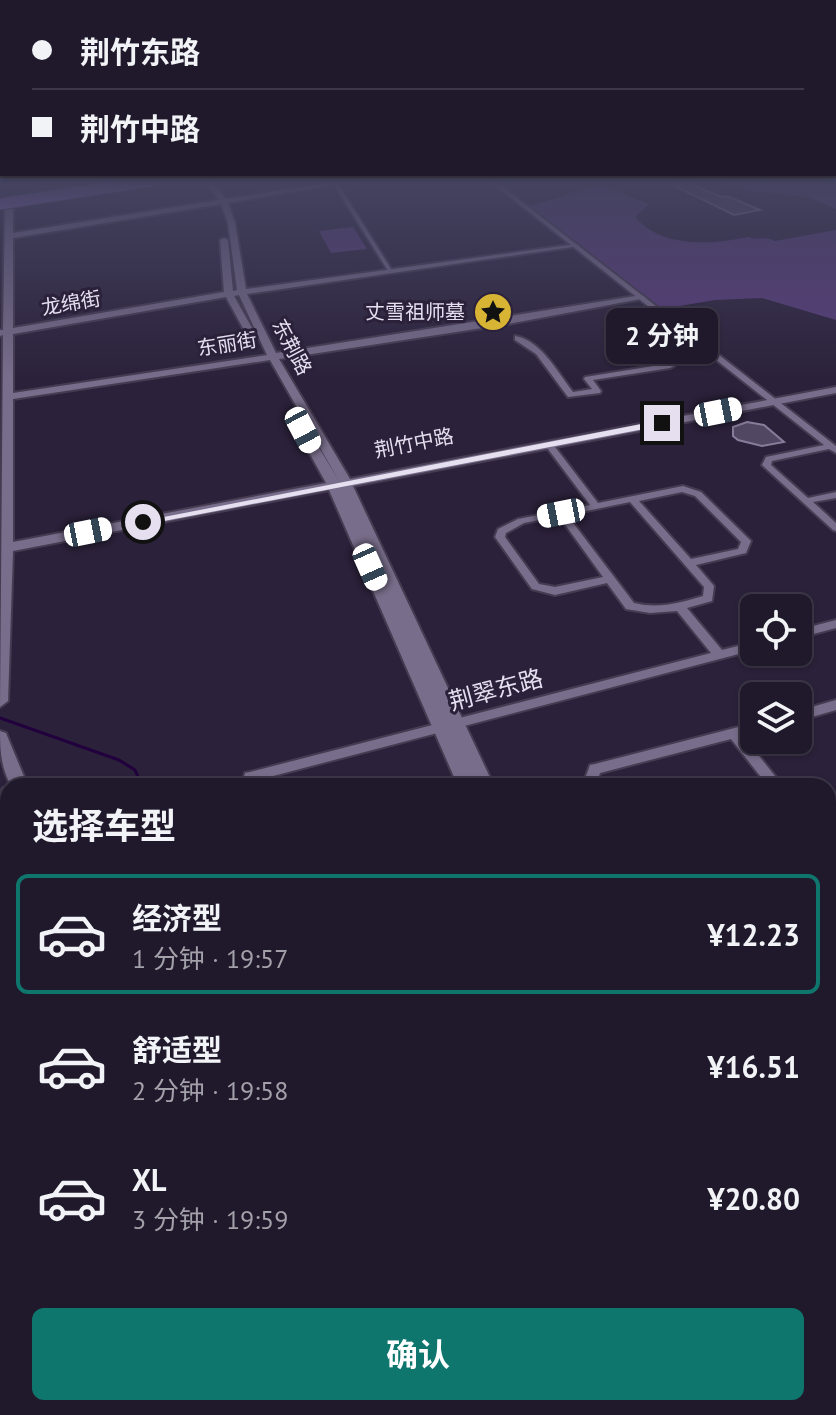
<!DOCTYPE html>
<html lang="zh">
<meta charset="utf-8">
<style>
body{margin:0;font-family:"PT Sans","Noto Sans SC",sans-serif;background:#2d2638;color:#f1f3f6;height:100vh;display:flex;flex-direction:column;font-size:30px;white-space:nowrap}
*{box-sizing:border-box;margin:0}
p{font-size:26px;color:#a2a0a9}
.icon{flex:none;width:44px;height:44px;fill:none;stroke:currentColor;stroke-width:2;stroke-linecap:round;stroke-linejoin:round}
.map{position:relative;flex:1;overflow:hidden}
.sheet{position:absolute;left:0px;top:778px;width:836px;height:638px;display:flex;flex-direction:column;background:#20192c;border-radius:24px 24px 0 0;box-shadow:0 2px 6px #0004,0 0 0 2px #3d3848}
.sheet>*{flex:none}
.top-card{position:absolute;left:0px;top:0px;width:836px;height:176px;box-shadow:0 2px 6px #0004,0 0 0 2px #3d3848;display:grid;align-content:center;height:176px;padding:0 32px;background:#20192c}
.fabs{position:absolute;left:740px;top:594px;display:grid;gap:16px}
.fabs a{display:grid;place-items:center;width:72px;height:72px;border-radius:12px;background:#20192c;box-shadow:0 2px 6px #0004,0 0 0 2px #3d3848;font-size:40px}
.end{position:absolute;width:36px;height:36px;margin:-18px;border:10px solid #e5dff0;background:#111;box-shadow:0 0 0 4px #111}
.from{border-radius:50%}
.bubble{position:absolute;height:56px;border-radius:12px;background:#20192c;box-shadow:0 2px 6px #0004,0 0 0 2px #3d3848;font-size:26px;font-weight:700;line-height:56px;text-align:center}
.car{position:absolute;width:24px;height:48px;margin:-24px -12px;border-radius:10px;box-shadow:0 0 6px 2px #0007;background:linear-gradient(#fff 24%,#345 0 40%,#fff 0 76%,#345 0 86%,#fff 0)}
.top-card b{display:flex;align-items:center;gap:28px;height:76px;font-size:30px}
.top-card b+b{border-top:2px solid #3d3848}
.top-card i{width:20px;height:20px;background:#f1f3f6}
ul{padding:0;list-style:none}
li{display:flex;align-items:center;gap:24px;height:120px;margin:0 16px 12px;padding:0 16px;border:4px solid transparent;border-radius:12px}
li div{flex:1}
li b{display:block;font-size:30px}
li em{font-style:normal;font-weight:700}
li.on{border-color:#0f766e}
li>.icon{width:72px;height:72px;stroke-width:1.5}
h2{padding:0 32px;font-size:36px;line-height:96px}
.cta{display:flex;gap:16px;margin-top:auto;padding:16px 32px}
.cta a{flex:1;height:92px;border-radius:12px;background:#0f766e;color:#fff;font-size:32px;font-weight:700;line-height:92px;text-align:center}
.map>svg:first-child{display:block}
.green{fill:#593d7c}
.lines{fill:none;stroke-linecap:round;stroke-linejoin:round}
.stream{stroke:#21003d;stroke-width:3}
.building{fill:#524763;stroke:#877c9a;stroke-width:2}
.street-casing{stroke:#463c52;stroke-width:4}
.secondary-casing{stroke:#463c52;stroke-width:4}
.highway-casing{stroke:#463c52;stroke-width:4}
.street{fill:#786d8a;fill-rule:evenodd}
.secondary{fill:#786d8a;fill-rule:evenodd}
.highway{fill:#a070dd;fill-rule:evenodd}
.highway-bridge-casing{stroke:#463c52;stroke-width:13;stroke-linecap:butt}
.highway-bridge{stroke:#a070dd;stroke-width:11}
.route{fill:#e5dff0}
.labels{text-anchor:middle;stroke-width:6;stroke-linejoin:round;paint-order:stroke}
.far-street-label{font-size:20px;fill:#e5dff0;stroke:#2b213a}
.far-poi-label{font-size:20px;fill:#e5dff0;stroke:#2b213a;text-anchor:end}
.street-label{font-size:24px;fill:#e5dff0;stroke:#2b213a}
</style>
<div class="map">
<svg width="836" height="1415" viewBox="0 0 836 1415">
<rect width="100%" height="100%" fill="#2b213a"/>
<path class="green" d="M720,181H836V209L808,197L749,191Z
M600,185L649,204L635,217C661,248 711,245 748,237C758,241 765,236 775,241L836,230V320L762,298L715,300L662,309L527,207Z
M353,227L367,249L331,253L319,231Z"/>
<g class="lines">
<path class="stream" d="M0,718L119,760L135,770L142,786"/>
</g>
<path class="building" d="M686,182L722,197L727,196L760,210L734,215L673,185Z
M747,422L764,425L784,442L762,446L738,440L733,436V427Z"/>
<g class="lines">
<defs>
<path id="street" d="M490,181H495L836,446V453L829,449L772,461L771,465L808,498L836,492V498L813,502L836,523V531L833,530L762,465L766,457L824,445L710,355L672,362L674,366L670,368L593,380L601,391L600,393L568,397L536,354L515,340V336C541,340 558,373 573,392L592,389L584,379L585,377L666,364L665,358L706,352Z
M333,183L338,184L393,272L388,271Z
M549,442L552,443L598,503L683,486L701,492L749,539L751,541L746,553L696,565L714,586L712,601L687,608L722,650L754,642V650L250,782L245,781L244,777L245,773L250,772L711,653L677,611L650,613L626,609L607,583L555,595L532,589L495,537L498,529L518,519L590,505L545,445ZM682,492L695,496L741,542L738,549L691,559L639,501ZM630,502L704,587L703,596C680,603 658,609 634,603L567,515ZM559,516L603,577L555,587L539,584L505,537L506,533L524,523Z
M836,620V628L798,638V630Z
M836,700V710L798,721V711Z
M754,723V733L743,736L783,786H768L731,739L600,773L599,776L605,786H591L586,776L590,765L595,764Z
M8,787V804L5,810L0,812V794L3,788Z
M828,815L836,819V833L828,829Z
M836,937V951L828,954V940Z"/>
<path id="secondary" d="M205,181H212L226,199L339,181H356L228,203L235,223L246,289L576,244L580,246L247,294L276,353L642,295L646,298L502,325L279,359L350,479L836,387V393L353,486L494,786H476L342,488L476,786H458L329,490L13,551L8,701L0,707L3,335L0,336V330H3L5,201L9,199L13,201V233L219,200ZM221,204L228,223L237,290L233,291L228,240L224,238L220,240L224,292L13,328V238ZM239,295L267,355L13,393V334L226,297L244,330H250L252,328L234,296ZM270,360L339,481L312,436L306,433L300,436L326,483L13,542V399Z
M0,731L6,733L8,738L25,779L22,784H10C1,766 0,751 0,731Z
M836,1083V1105L828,1108V1086Z
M836,1271V1298L828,1301V1274Z
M74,1408H115L112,1415H71Z
M554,1408H593L590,1415H551Z"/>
<path id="highway" d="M836,1129V1162L828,1165V1132Z
M836,1203V1260L828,1262V1206Z
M218,1408H270L268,1415H216Z
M407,1408H458L456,1415H405Z"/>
</defs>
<use href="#street" class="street-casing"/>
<use href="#secondary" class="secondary-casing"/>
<use href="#highway" class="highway-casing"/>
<use href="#street" class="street"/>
<use href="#secondary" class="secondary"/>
<use href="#highway" class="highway"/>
<defs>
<path id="highway-bridge" d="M0,204L151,181"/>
</defs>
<use href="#highway-bridge" class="highway-bridge-casing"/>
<use href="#highway-bridge" class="highway-bridge"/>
</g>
<linearGradient id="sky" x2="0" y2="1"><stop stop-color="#181220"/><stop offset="0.48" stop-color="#444360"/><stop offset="1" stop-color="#444360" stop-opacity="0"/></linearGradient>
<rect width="836" height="379" fill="url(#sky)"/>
<path class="route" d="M662,420L665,425L143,525L138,522Z"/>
<defs>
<symbol id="sight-disc" viewBox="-11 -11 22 22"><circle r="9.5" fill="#d8b434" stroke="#2b213a"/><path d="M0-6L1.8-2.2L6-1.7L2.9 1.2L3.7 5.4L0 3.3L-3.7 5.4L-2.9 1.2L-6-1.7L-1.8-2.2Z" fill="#111"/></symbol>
</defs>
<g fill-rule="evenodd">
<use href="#sight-disc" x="471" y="290" width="44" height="44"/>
</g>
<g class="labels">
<g class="far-street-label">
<text transform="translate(71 303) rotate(-10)" y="7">龙绵街</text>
<text transform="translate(227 344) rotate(-9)" y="7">东丽街</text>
<text transform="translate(292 347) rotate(62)" y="7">东荆路</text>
<text transform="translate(414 443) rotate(-11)" y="7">荆竹中路</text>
</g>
<g class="far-poi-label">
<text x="465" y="319">丈雪祖师墓</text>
</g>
<g class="street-label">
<text transform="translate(496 690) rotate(-15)" y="8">荆翠东路</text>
</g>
</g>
</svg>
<div class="fabs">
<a><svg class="icon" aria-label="locate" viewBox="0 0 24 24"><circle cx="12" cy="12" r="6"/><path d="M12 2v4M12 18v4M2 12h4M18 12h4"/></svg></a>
<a><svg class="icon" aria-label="layers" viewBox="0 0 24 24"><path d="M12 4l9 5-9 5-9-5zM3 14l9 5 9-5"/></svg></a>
</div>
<i class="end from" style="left:143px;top:522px"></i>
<i class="end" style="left:662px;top:423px"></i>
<div class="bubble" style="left:606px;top:308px;width:112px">2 分钟</div>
<i class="car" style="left:718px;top:412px;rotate:79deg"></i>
<i class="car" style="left:303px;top:430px;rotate:152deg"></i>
<i class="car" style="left:561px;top:513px;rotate:259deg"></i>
<i class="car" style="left:88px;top:532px;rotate:79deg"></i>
<i class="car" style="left:370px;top:567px;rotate:156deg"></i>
<div class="top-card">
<b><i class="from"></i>荆竹东路</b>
<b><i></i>荆竹中路</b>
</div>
<section class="sheet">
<h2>选择车型</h2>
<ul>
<li class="on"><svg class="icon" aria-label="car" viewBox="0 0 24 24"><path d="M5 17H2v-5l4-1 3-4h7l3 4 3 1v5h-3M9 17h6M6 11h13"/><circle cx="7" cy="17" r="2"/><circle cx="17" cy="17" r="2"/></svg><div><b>经济型</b><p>1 分钟 · 19:57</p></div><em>¥12.23</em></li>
<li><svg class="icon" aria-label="car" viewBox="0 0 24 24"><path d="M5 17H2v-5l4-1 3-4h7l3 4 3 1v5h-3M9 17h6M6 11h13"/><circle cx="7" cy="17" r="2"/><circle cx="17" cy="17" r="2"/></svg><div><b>舒适型</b><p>2 分钟 · 19:58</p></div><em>¥16.51</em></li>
<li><svg class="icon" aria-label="car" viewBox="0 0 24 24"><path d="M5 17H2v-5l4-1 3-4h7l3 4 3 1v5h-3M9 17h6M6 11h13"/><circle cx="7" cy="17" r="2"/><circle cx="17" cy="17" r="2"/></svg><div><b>XL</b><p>3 分钟 · 19:59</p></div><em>¥20.80</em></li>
</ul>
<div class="cta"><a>确认</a></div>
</section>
</div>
